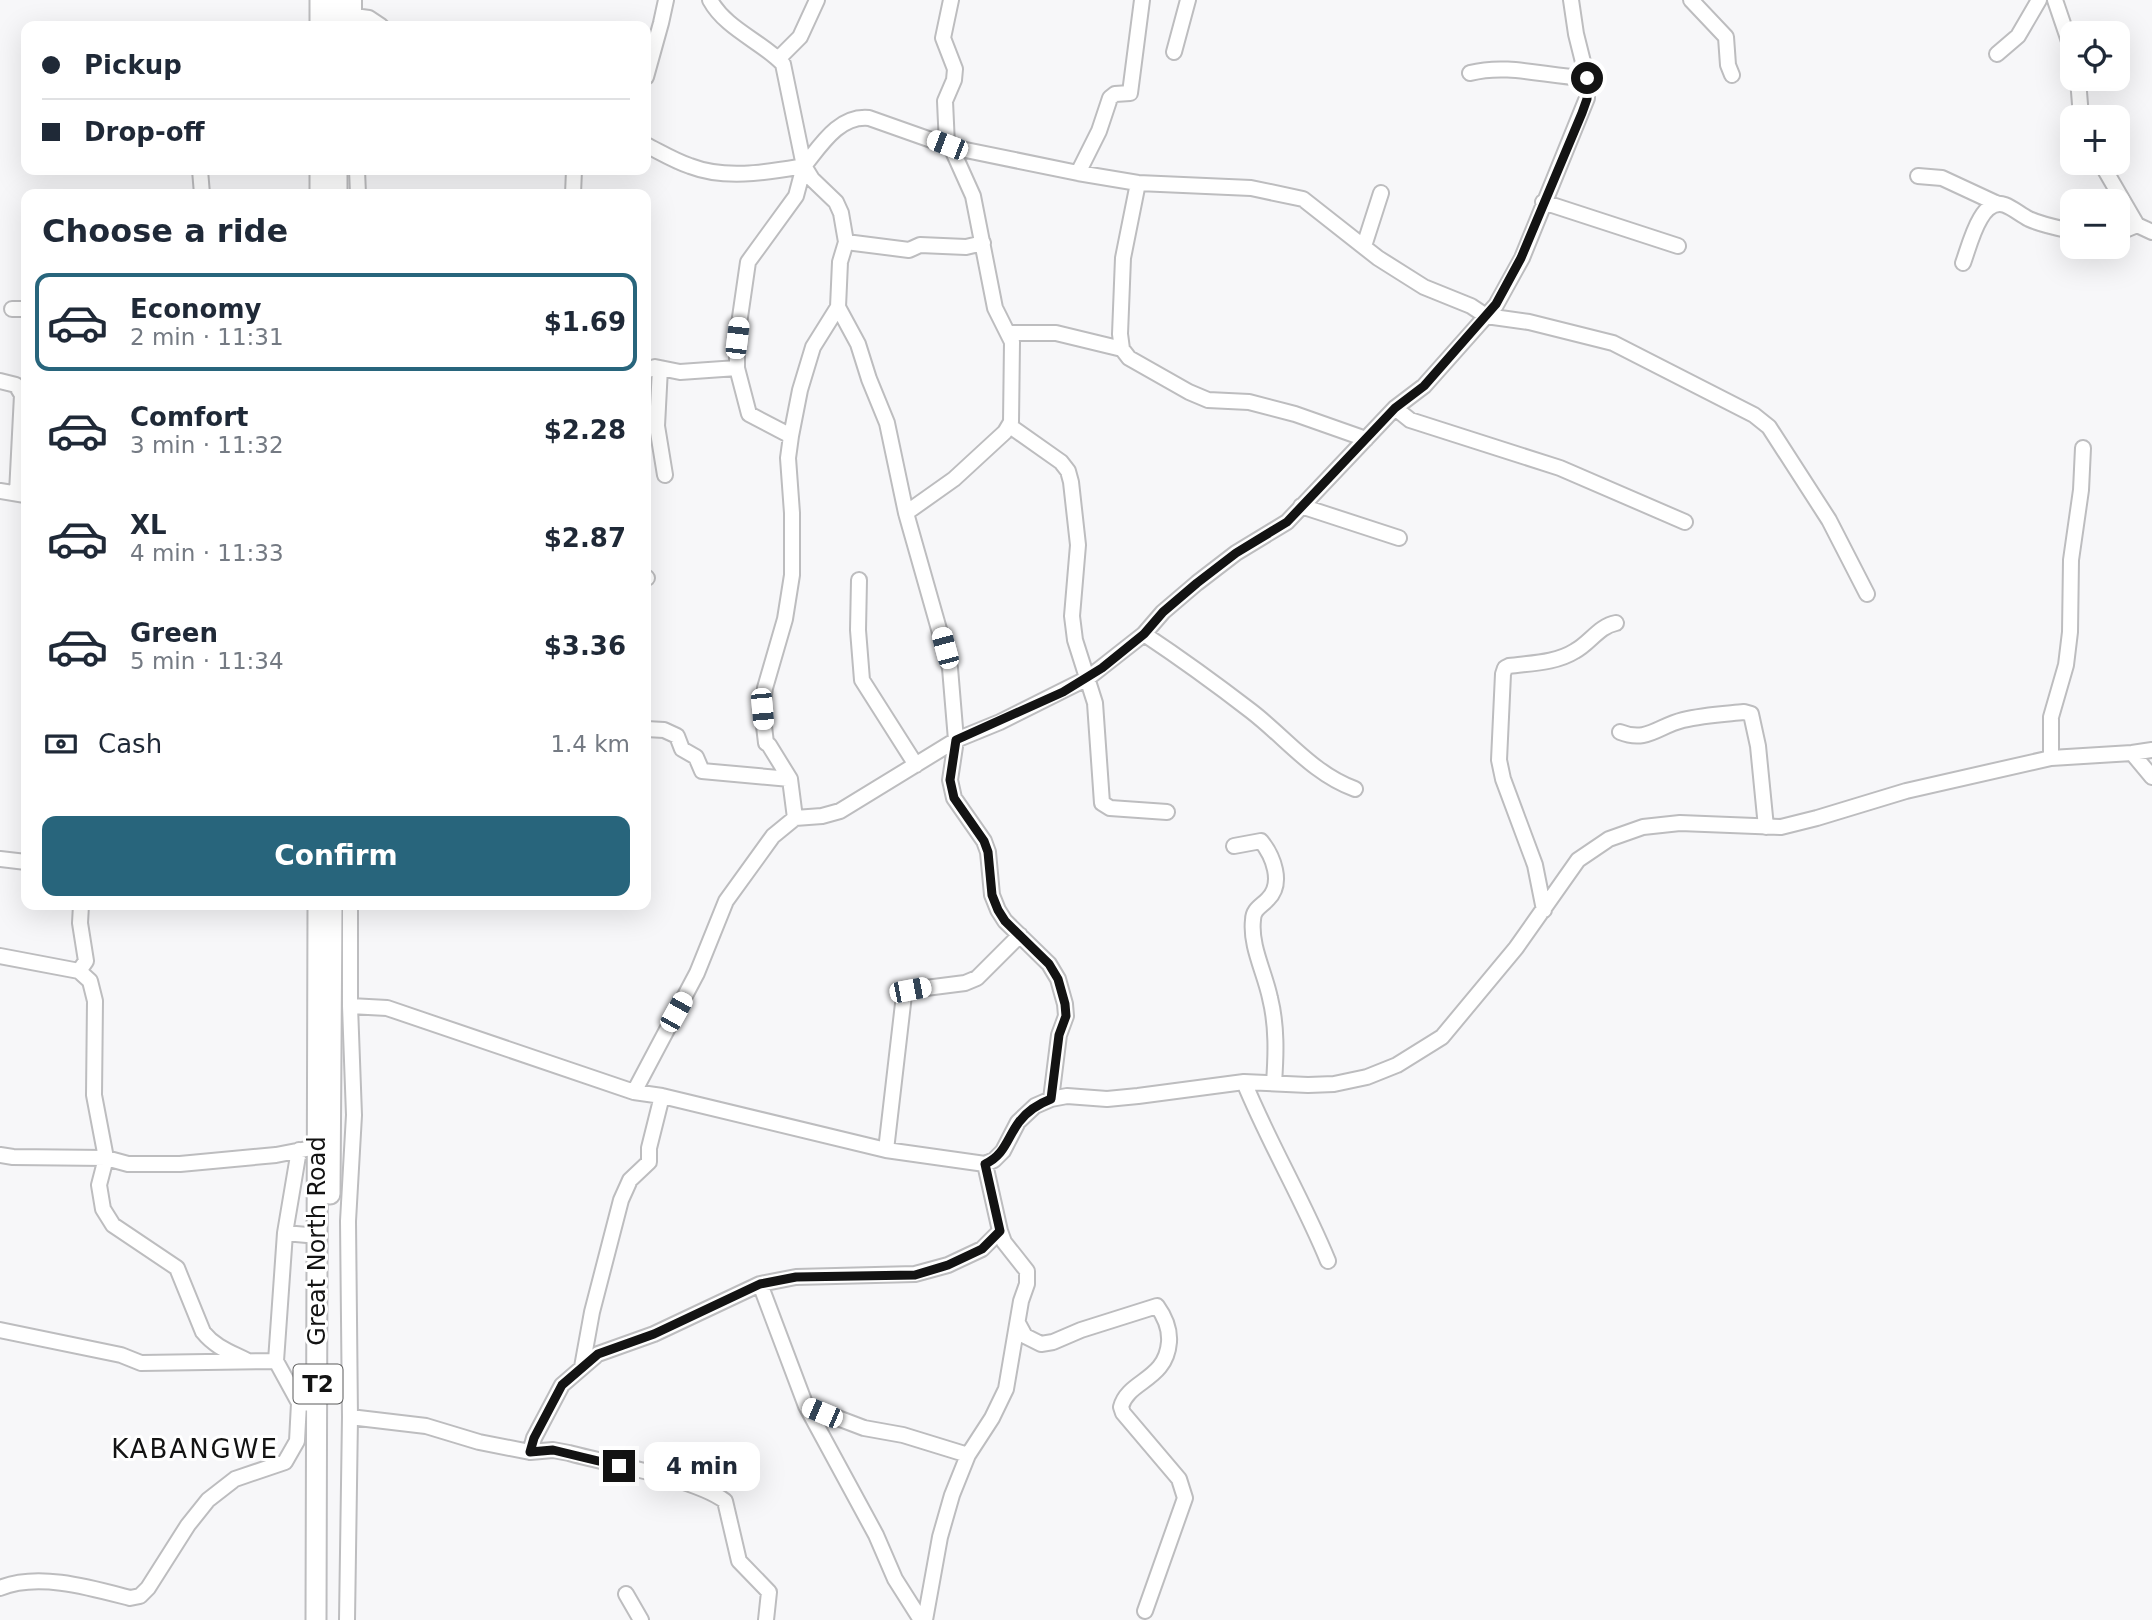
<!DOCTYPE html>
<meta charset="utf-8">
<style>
body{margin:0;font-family:"DejaVu Sans",sans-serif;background:#f2f2f3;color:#1f2937;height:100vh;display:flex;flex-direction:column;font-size:26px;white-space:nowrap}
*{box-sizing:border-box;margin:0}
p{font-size:23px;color:#747a83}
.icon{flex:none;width:38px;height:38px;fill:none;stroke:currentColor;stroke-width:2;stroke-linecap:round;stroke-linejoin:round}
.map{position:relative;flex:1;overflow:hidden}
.side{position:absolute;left:21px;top:189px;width:630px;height:721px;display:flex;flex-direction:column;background:#fff;border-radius:14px;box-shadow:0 7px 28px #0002}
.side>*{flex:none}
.banner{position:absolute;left:21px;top:21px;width:630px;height:154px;border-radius:14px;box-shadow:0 7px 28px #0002;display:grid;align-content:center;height:154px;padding:0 21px;background:#fff}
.tools{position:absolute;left:2060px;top:21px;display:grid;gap:14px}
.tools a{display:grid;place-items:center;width:70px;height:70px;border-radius:14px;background:#fff;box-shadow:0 7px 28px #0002;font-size:35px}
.end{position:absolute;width:32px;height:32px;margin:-16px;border:9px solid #131313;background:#fff;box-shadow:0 0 0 4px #fff}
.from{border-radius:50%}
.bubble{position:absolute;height:49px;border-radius:14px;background:#fff;box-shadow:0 7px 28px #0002;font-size:23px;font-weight:800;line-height:49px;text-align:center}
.car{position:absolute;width:21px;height:42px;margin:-21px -10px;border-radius:9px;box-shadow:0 0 5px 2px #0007;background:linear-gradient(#fff 24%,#345 0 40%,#fff 0 76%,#345 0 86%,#fff 0)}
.banner b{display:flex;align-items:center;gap:24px;height:66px;font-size:26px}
.banner b+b{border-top:2px solid #e0e1e3}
.banner i{width:18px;height:18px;background:#1f2937}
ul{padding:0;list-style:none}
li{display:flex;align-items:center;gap:21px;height:98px;margin:0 14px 10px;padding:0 7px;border:4px solid transparent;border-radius:14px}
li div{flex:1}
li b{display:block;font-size:26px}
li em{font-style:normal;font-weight:800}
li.active{border-color:#28657c}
li>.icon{width:63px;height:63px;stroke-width:1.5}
h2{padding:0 21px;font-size:32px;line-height:84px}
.pay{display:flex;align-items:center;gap:18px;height:77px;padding:0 21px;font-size:26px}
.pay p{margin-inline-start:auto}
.primary-button{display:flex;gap:14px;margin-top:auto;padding:14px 21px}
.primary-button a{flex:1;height:80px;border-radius:14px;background:#28657c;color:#fff;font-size:28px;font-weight:800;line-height:80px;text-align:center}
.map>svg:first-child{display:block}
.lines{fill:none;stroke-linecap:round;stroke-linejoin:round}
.minor-casing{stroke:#bdbdbf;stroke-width:18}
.major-casing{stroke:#bdbdbf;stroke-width:23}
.minor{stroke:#fff;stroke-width:14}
.major{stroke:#fff;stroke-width:19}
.route{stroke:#131313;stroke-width:9}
.labels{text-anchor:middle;stroke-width:6;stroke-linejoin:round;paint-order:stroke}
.shield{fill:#fff;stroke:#5a5a5a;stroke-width:2}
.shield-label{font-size:23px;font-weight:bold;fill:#131313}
.street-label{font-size:24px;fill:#131313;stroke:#fff}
.neighbourhood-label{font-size:26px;letter-spacing:2px;fill:#131313;stroke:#fff}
</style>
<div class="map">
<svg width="2152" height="1620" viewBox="0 0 2152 1620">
<rect width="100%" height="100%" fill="#f7f7f9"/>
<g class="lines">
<defs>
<path id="minor" d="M710,0C726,29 761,41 783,64L804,166L812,179L836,202L841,213L846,242L840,262L838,307L858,344L869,379L887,423L906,513L950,668L956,740L950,780L954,798L984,841L988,852L992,895L998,910L1005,921L1049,964L1058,979L1065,1004L1066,1016L1059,1035L1051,1099
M1691,0L1726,37L1728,65L1732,75
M2055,0L2072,50
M354,16L369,18L381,26
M354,26V0
M1174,52L1188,0
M1997,54L2018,36L2039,0
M778,59L800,37L817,0
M1470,73C1509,63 1547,77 1587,78
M646,77L661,23L666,0
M2078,79L2081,117
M646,145C660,152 675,161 690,166C726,180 768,172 804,166C821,145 839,115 869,118L951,147L1078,173L1138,183L1251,188L1303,199L1378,258L1424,287L1471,306L1486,316L1529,322L1613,343L1754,415L1769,427L1829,520L1867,594
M947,145L945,101L954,80L955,69L943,38L951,0
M2101,163L2137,225L2152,232
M200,170L202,194
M357,170L358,194
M1078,173L1099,131L1110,98L1115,94L1130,93L1142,0
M1918,176L1942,178L1998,204
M1138,183L1123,258L1120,334L1122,349L1129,358L1189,392L1208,400L1249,402L1295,414L1366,439
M573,194L574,170
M1543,202L1678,246
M2118,233L2137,225
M846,242L909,250L920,245L966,247L983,243
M1364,246L1381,193
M1963,263C1969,248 1980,196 2005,205C2013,208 2021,215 2029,219C2042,225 2058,228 2072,231
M12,309H26
M1008,333H1056L1122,349
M660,368L657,426L665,475
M646,371L655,367L680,372L737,368
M0,381L16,385L22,395L17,493
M1395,408L1410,420L1560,468L1685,522
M1010,426L1061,462L1068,471L1071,482L1078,545L1072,616L1075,640L1095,703L1102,803L1110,808L1167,812
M791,436L749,414L737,368V338L748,262L796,196L804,166
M0,491L25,495
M1301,506L1399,538
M906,513L954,479L1005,432L1011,422L1012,342L995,308L973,196L951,147
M646,577L647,578
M859,580L858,630L862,680L916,765
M1144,634C1180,658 1216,684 1251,711C1285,737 1313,774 1355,789
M646,729L664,730L677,736L682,749L696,757L702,771L790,779
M1620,732C1647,743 1658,726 1683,720C1703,715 1724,714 1744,712L1751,714L1758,746L1766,827
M2132,753L2152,777
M2051,758V717L2066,665L2070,632L2071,560L2081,490L2083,448
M795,818L790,779L769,745L766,743L762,709L765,688L785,619L792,575V513L788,458L791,436L800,390L813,347L838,307
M1234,846L1261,841C1273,856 1284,883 1268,899C1262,906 1253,909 1253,920C1250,946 1265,973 1270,998C1277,1026 1276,1055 1274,1083
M0,859L26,862
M1544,910L1535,865L1503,779L1499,760L1503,674L1505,668L1509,666C1531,663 1556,663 1575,651C1590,643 1599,626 1616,623
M0,956L79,971L90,981L95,1001L94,1095L106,1158L99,1185L103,1209L113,1225L177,1268L203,1332C215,1347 230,1352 246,1360
M79,971L86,961L80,923L81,905
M350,1006L387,1008L634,1092L662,1096L886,1150L985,1164L994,1160L1003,1151L1018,1122L1035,1106L1051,1099L1067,1096L1107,1099L1138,1096L1244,1082L1308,1085L1334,1084L1367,1077L1397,1065L1442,1037L1516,948L1578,860L1609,839L1643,827L1680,823L1781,827L1817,818L1906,791L2051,758L2132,753L2152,750
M1244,1082C1269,1143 1303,1200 1328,1261
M634,1092L697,973L726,901L773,836L795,818L822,816L840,811L956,740L1000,722L1088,678L1144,634L1163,612L1197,583L1236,553L1287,522L1395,408L1424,386L1496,305L1522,258L1587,98V78L1576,34L1571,0
M886,1150L904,995L910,990L965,983L977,978L1020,935
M0,1155L13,1157L106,1158L128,1164H180L276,1155L317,1147
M285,1233L318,1236
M760,1284L806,1406L876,1535L895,1579L921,1620
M1018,1323L1025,1336L1041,1344L1053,1342L1081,1330L1157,1306C1165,1317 1170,1328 1169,1342C1166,1381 1128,1380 1121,1407L1123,1413L1179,1479L1185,1498L1145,1611
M0,1330L121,1355L141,1363L276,1361
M582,1367L592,1312L621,1200L630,1180L649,1162V1148L662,1096
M299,1403L276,1361L285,1233L299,1150
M806,1406L864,1428L903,1435L968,1455
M350,1417L426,1426L479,1442L530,1452L553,1450L569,1453C609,1464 694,1478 725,1501L739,1561L769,1592L766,1620
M530,1452L534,1438L562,1385L598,1354L654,1334L760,1284L796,1277L915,1274L948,1265L982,1249L1000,1231
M0,1588C38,1572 92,1588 130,1598L140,1596L148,1588L188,1525L208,1500L235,1479L285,1462L297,1441L299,1403L318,1404
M626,1594L641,1620
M347,1620L350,1417L348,1221L354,1115L350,1006V905
M925,1620L940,1537L952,1495L968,1455L992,1418L1006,1389L1021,1301L1027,1284V1271L1004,1242L1000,1231L985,1164"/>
<path id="major" d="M320,26V0
M338,26V0
M320,194V170
M337,194V170
M330,1194L332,905
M316,1620L318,905"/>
</defs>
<use href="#minor" class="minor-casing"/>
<use href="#major" class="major-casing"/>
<use href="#minor" class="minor"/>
<use href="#major" class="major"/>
</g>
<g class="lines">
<path class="route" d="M619,1466L553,1450L530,1452L534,1438L562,1385L598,1354L654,1334L760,1284L796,1277L915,1275L948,1265L982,1249L1000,1231L985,1164C1005,1155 1007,1138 1019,1122C1028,1110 1038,1104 1051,1099L1059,1035L1066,1016L1065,1004L1058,979L1049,964L1005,921L998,910L992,895L988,852L984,841L954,798L950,780L956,740L1063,692L1102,668L1144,634L1163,612L1197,583L1236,553L1287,522L1395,408L1424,386L1496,304L1521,258L1582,113L1587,99V78"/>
</g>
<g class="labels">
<rect class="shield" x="293.5" y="1364.5" width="49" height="39" rx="5"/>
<g class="shield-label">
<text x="318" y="1392">T2</text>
</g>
<g class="street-label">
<text transform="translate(317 1241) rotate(-90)" y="8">Great North Road</text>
</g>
<g class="neighbourhood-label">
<text x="195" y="1458">KABANGWE</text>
</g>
</g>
</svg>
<div class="tools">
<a><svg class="icon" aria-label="locate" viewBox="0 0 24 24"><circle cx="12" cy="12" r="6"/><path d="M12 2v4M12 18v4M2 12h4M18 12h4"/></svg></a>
<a>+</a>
<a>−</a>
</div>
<i class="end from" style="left:1587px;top:78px"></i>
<i class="end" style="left:619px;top:1466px"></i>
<div class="bubble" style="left:644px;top:1442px;width:116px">4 min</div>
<i class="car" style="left:947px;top:145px;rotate:291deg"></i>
<i class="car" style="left:737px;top:338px;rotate:7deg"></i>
<i class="car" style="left:945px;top:648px;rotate:345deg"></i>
<i class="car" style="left:762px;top:709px;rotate:175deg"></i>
<i class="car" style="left:910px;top:990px;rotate:79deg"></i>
<i class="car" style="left:676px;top:1012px;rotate:29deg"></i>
<i class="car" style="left:822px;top:1413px;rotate:293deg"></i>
<div class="banner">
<b><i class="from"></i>Pickup</b>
<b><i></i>Drop-off</b>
</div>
<section class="side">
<h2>Choose a ride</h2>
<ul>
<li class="active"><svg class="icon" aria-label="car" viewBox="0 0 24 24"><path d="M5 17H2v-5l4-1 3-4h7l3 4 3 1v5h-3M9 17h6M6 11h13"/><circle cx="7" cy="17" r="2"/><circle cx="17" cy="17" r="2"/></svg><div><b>Economy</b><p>2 min · 11:31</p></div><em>$1.69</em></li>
<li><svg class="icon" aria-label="car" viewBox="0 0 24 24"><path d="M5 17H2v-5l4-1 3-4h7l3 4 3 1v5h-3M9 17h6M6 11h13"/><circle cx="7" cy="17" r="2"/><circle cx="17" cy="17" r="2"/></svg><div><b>Comfort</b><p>3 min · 11:32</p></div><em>$2.28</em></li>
<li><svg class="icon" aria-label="car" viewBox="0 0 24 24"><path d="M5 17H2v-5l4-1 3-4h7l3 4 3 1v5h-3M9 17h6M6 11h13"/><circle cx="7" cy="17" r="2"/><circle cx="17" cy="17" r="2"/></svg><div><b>XL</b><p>4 min · 11:33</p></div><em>$2.87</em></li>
<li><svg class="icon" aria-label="car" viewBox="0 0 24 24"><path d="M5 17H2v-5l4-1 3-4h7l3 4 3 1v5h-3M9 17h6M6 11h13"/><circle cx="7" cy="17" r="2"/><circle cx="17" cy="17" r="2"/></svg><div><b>Green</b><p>5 min · 11:34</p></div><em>$3.36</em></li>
</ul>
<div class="pay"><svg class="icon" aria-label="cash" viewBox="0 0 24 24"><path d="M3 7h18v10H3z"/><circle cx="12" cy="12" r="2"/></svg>Cash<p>1.4 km</p></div>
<div class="primary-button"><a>Confirm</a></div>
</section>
</div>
